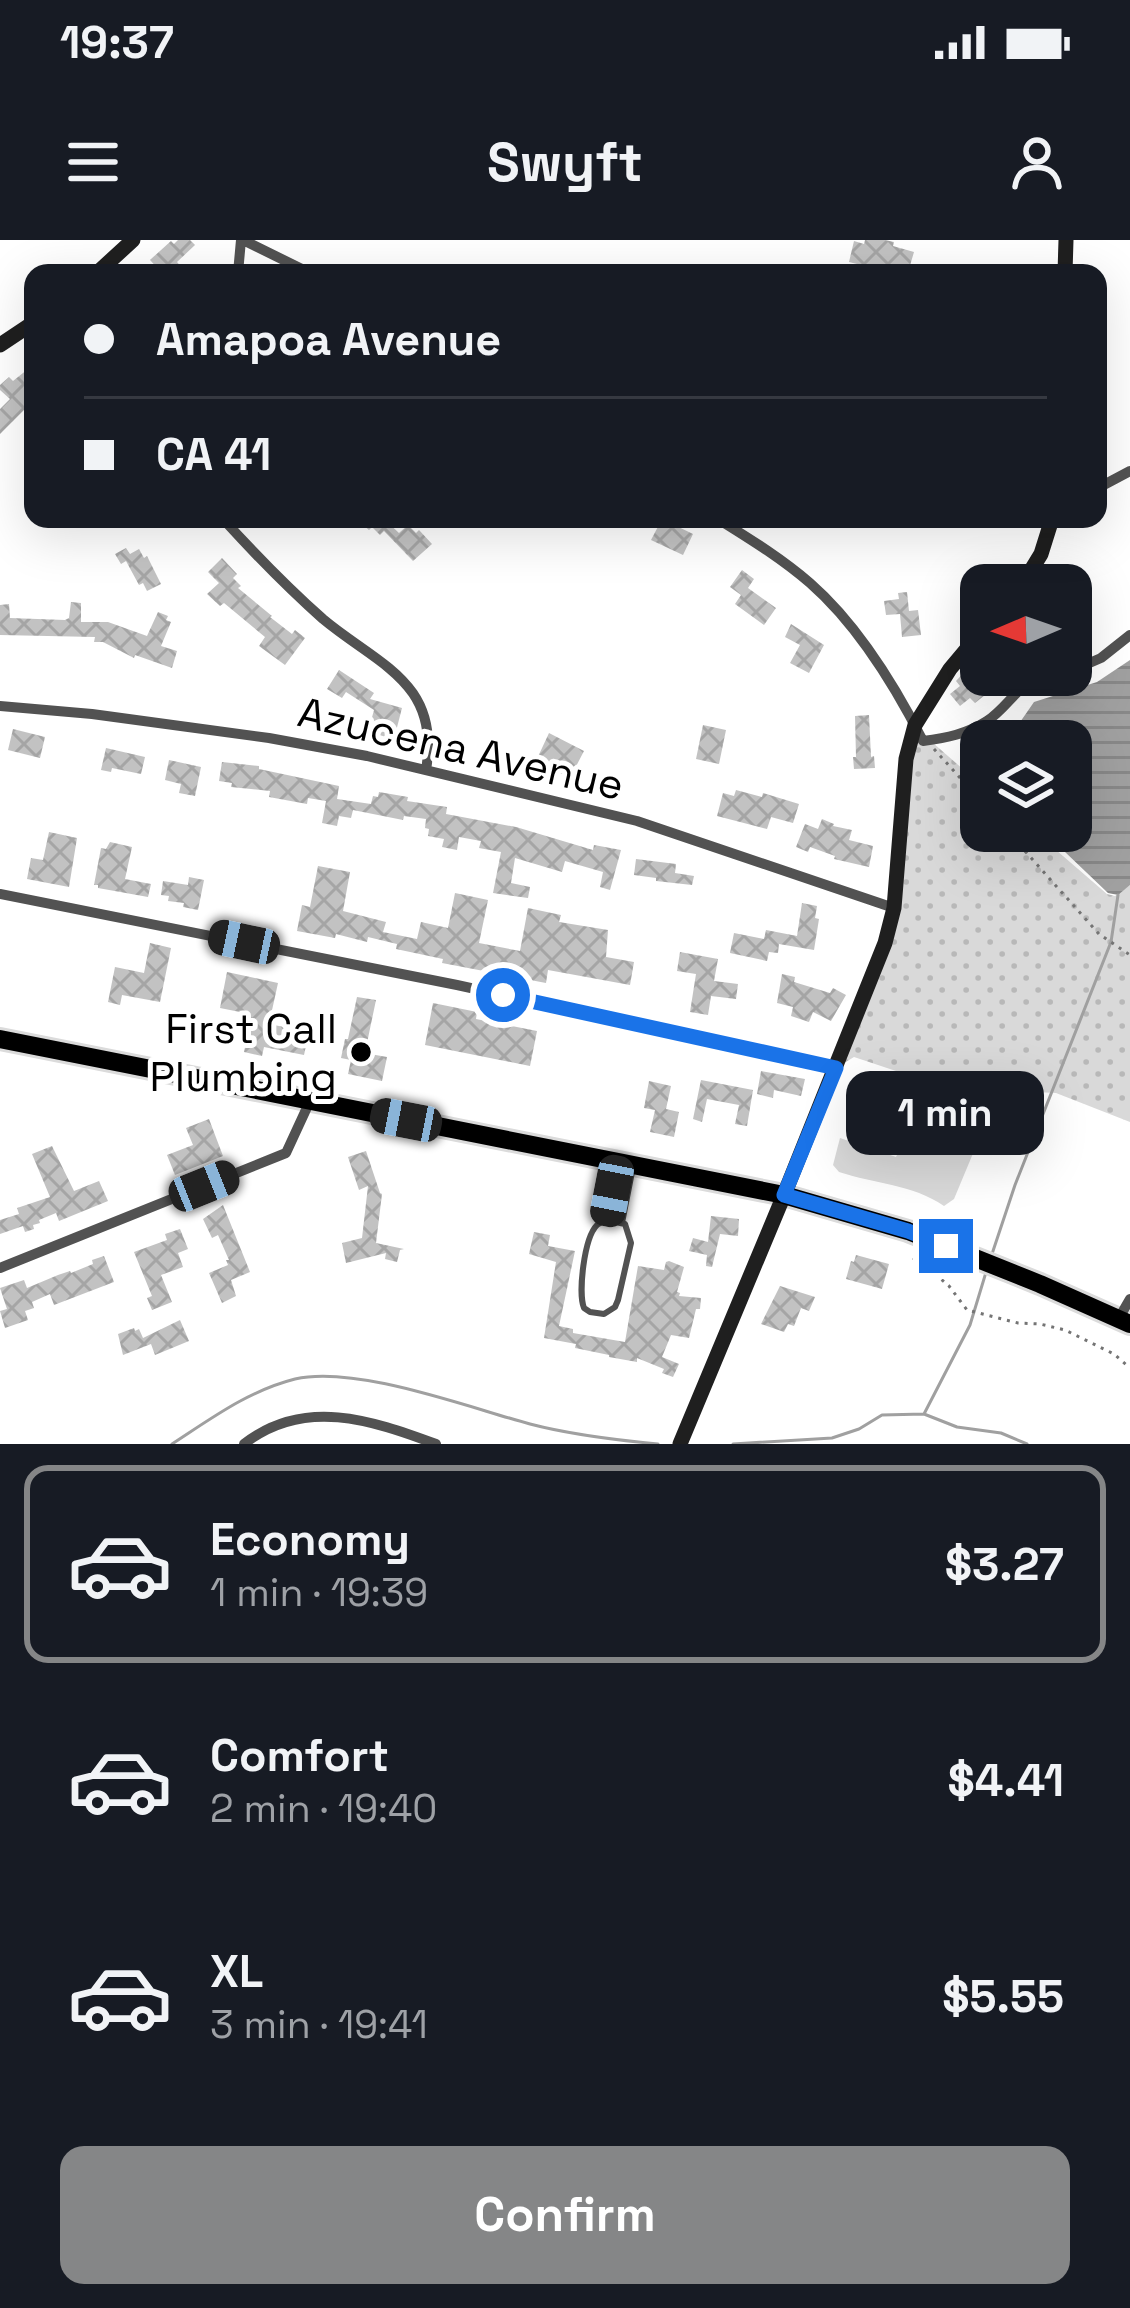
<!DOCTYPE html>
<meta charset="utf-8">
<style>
body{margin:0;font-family:"Space Grotesk",sans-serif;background:#242831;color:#f1f3f6;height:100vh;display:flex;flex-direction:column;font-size:45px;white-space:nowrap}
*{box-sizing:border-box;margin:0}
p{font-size:39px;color:#9ea1a6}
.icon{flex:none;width:66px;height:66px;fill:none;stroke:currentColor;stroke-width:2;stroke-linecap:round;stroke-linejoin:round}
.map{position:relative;height:1204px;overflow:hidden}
.sheet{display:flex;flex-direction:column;background:#171b24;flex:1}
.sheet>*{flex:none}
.hud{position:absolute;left:24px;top:24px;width:1083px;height:264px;border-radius:24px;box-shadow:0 12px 48px #0002;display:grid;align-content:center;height:264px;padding:0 60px;background:#171b24}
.needle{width:78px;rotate:268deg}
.buttons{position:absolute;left:960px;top:324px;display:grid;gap:24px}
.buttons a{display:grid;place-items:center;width:132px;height:132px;border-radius:24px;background:#171b24;box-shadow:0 12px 48px #0002;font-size:60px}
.end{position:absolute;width:54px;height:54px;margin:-27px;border:15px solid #1a73e8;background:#fff;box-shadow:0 0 0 6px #fff}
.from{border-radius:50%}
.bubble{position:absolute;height:84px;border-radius:24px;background:#171b24;box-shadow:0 12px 48px #0002;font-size:39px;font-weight:700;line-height:84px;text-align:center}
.car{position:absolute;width:36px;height:72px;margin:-36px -18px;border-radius:15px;box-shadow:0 0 9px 3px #0007;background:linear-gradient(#222 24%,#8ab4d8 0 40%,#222 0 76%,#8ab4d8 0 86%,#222 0)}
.hud b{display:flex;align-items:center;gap:42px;height:114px;font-size:45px}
.hud b+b{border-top:3px solid #363941}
.hud i{width:30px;height:30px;background:#f1f3f6}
ul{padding:21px 0 0;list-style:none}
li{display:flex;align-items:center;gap:36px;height:198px;margin:0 24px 18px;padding:0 36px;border:6px solid transparent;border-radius:24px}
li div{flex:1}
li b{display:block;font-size:45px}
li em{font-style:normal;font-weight:700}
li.selected{border-color:#858687}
li>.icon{width:108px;height:108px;stroke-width:1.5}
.action{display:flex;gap:24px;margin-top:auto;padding:24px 60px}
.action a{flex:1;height:138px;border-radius:24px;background:#858687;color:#fff;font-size:48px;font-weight:700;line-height:138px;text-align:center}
.status{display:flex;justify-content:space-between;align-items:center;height:84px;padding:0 60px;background:#171b24;direction:ltr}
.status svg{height:33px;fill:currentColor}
header{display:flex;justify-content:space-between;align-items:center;height:156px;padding:0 60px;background:#171b24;font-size:54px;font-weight:700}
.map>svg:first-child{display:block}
.grass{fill:#d9d9d9}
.park{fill:url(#park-dots)}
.water{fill:url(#water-rules)}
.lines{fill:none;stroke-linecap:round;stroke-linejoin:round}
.stream{stroke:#a0a0a0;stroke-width:3}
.building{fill:url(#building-cross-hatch)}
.primary-casing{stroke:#dbdbdb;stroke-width:24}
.path{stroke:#747474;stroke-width:3;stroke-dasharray:3 6;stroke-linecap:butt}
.lane{stroke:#525252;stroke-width:6}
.street{stroke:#525252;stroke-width:10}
.secondary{stroke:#1f1f1f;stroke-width:15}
.primary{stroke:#000;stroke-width:18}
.route{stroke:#1a73e8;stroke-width:15}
.poi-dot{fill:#000;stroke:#fff;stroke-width:4.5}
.labels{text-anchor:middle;stroke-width:10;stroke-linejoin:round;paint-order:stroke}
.street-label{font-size:42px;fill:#000;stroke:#fff}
.poi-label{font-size:42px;fill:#000;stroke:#fff;text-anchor:end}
</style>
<div class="status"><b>19:37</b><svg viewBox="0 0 49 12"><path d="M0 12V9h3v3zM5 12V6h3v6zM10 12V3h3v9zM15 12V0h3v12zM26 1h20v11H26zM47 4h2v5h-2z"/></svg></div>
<header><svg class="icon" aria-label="menu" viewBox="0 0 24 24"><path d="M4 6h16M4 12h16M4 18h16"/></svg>Swyft<svg class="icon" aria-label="person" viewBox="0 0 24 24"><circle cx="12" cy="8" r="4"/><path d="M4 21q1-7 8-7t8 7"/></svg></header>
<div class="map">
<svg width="1130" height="1204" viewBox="0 0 1130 1204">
<defs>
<pattern id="park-dots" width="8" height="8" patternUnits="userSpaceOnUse" patternTransform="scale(3)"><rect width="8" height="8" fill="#d9d9d9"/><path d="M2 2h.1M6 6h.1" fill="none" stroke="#b8b8b8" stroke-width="1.8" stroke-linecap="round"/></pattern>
<pattern id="water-rules" width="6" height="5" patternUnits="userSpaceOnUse" patternTransform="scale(3)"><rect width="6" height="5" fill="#a0a0a0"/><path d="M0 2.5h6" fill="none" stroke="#888"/></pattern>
<pattern id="building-cross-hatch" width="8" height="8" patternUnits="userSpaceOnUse" patternTransform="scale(3)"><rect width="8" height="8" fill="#c2c2c2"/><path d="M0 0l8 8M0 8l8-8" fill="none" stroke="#a5a5a5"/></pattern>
</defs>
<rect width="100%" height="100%" fill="#fff"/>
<path class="grass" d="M840,898L896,917L899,911L924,915L951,908L962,913L974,911L954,959L944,966C912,944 875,944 839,932L833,925Z"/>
<path class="park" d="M916,488L981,545V591H1034L1107,654L1115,656L1130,645V882L1056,853L1016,851L923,840L854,817L836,828L897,666Z"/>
<path class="water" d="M1130,420V645L1118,655L1108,653L1043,591H1071V501H1007L1034,462L1097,442Z"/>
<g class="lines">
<path class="stream" d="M992,1014L1015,945L1111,702L1118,655
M924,1174L970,1085L987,1029
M172,1204C212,1178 248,1151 295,1139C356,1125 467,1167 530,1184C572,1195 615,1200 658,1204
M733,1204L832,1198L859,1189L882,1175L924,1174L957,1187L1001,1193L1027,1204"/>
</g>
<path class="building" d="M178,0H190L195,5L177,22L183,29L178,33H162L150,20L171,1L174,4Z
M865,0H885L894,2L893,6L914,12L909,29L891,24L889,32L849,22L854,1L864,4Z
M33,125V161L0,194V169L10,159L0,150V145L9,137L13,141Z
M356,279H384L399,293L408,285L416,293L419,290L432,304L413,321L384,291L380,295L372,287L369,290Z
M662,279L693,294L683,315L651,300Z
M126,308L130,314L139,309L144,318L147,316L161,344L147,351L143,343L139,345L126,321L121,324L115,314Z
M222,318L237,334L233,338L241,346L238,348L272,376L270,377L292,394L295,390L305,398L285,425L259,406L265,397L224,363L220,366L207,354L219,343L208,332Z
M742,330L754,339L748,348L776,368L764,385L735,364L741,355L730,347Z
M907,352L909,371L918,370L921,395L902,397L900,374L886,375L884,361L899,359L898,353Z
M71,362L81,363V382H108L147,396L158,372L168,376L166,380L171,382L161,406L177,411L172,428L135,415L134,418L103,402H94L95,397L0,395V365L9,364L10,378L65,380L69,378Z
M791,384L824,405L809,433L790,423L800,405L785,397Z
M970,426L983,443L978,447L985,455L975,463L970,458L960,466L950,454L960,446L956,441Z
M339,430L374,453L370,459L402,468L394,499L368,492L374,470L346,452L342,458L327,449Z
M869,475L871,517L874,516L875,528L854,529L853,517H856L855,476Z
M703,485L726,490L719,524L696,519Z
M13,489L45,497L40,518L8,510Z
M549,493L584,511L570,538L536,521Z
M106,508L145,517L141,534L112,528L111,532L101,530Z
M169,520L201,527L195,556L179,553L181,544L165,540Z
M222,522L259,526V529L339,546L337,559L371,564L373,556L378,557L379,552L408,557L407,561L447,567L446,574L516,587L593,610L594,605L621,610L610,650L600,647L603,632L565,621L562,632L515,618L511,643L530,647L528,658L493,653L501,612L479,608L481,601L459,597L457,610L442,607L444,599L428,596L429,589L425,588L426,579L404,576L403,580L353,570L351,578L339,576L337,586L322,583L326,561L308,558L307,564L269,557L270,551L231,547L232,543L219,541Z
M736,550L762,557L763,553L799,564L793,583L771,577L767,589L717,576L723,553L734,556Z
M822,579L834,584L833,586L852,590L849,600L873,606L869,627L834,619L835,616L810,607L808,612L796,607L805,584L818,589Z
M49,592L77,598L69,647L27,639L31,618L43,620Z
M110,602L132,607L125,639L151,644L148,657L98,648V645H94L101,608L106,609Z
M636,619L676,624L675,633L694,636L692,645L656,641V638L634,635Z
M318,626L350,632L343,671L386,682L383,692L417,699L421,682L448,688L455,653L488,660L479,703L520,711L528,668L561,675L559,682L608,690L606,717L634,722L630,745L548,730L546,743L442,723L443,719L396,709L397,704L368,697L367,702L336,694L335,698L297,691L302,665L310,667Z
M189,637L204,640L198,670L183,667L184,663L168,661L169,656L161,655L163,641L188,645Z
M802,663L817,666L815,678L819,679L814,710L779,704L778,713L769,712L767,721L730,713L734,693L764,699L766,690L797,696Z
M150,703L171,708L160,762L122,755L120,765L108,762L115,727L144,733Z
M680,712L718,719L714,741L738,744L736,759L711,756L708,775L690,772L696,734L677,731Z
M227,732L278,743L269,784L309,792L304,815L264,807L262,816L244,812L250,782L238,779L240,772L220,768Z
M782,734L795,737L794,742L830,753L833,748L846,755L831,781L813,772L809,782L791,776L793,767L777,763Z
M357,757L376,760L367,803L372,804L370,814L387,817L382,841L348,834L351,820L341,818L345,799H348Z
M433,763L477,772L476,779L537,791L530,826L425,805Z
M761,831L805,839L801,856L774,850L773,858L757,854Z
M701,840L753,850L747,886L735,884L739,865L707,859L702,882L693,879Z
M649,841L671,846L666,869L679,872L674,897L650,892L655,870L644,868Z
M209,879L223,916L175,935L167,915L193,905L186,888Z
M52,906L74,951L99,941L108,961L59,981L56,973L39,980L40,983L33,985L34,989L25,992L23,986L0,994V980L19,974L17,968L50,957L32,914Z
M366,911L380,953L382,954L376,1003L404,1009L400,1010L397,1022L385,1019L386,1013L346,1023L342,1003L362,998L368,946L359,950L348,917Z
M223,965L250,1032L231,1040L236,1056L222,1063L209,1033L228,1025L226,1020H229L218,995L212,998L203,979Z
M711,976L739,979L738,996L720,994L712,1027L706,1026L707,1015L689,1011L693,998L708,1002Z
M180,989L188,1009L178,1013L183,1027L161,1035L172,1062L152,1070L147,1058L152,1056L134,1012L167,1000L165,994Z
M534,992L550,995L548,1006L575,1011L559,1086L573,1089V1093L625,1102L638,1026L664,1030L666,1022L669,1021L684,1027L677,1052L680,1053L679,1056L701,1058L700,1069H696L689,1098L671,1095L662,1117L679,1124L673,1137L662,1133L664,1129L637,1118V1122L609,1117V1115L575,1108L576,1104L544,1098L556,1022L529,1014Z
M856,1015L889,1024L882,1049L846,1039L851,1021L854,1022Z
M104,1016L114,1042L54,1065L50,1054L32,1062L34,1068L25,1071L28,1080L5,1088L0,1071L7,1069L0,1048L24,1040L27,1048L58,1035L70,1031L71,1033L93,1024L92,1020Z
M780,1046L815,1057L809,1071L801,1068L794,1086L788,1084L784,1092L761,1084Z
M180,1080L189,1101L155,1115L151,1104L123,1115L118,1094L134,1088L135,1091L139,1089L143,1098Z"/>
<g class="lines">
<defs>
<path id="primary" d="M0,799L784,955L908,991L1040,1044L1130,1084"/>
</defs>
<use href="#primary" class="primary-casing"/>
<path class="path" d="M934,509L981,561
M1007,591L1099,694L1130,715
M913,1018L925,1025L949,1046L967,1070L1018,1083L1040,1084L1065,1090L1114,1114L1130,1128"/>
<path class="lane" d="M606,980L625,984L631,1003L618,1060L615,1067L604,1074L590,1072L584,1068C578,1053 584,998 597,985C599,983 603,982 606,980Z
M606,980L617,926
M622,983L633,927"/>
<path class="street" d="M243,0L310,33
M238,33L241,0
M1098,248L1130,231
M223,279C255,314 288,348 323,379C378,425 441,442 426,530
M718,279C750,299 781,318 810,343C858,385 894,444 923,501C946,498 967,494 987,481C1010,466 1019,440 1048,435
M1071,431L1101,418L1130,395
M0,466L92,474L269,498L367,516L637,581L894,668
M0,654L457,745L836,828
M0,1028L286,913L310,861
M1119,1078L1130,1059
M244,1204C304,1157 371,1180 436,1204"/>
<path class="secondary" d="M97,33L133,0
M1065,33L1066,0
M0,105L33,83
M1022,345L1041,314L1052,279
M680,1204L784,955L885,703L894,668L906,519L915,485L950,429L981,392"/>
<use href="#primary" class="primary"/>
</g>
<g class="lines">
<path class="route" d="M503,755L836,828L784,955L908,991L946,1006"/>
</g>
<circle class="poi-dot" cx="361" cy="812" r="12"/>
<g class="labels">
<g class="street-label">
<text transform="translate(461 508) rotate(13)" y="15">Azucena Avenue</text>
</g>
<g class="poi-label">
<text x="337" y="803">First Call<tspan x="337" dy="48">Plumbing</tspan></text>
</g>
</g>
</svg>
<div class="buttons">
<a><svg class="needle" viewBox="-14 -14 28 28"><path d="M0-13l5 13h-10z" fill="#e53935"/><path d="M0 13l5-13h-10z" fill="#9ea1a6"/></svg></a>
<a><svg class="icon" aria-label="layers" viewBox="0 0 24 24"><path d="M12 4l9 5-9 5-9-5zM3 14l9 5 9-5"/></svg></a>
</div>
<i class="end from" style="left:503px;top:755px"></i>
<i class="end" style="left:946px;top:1006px"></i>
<div class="bubble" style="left:846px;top:831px;width:198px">1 min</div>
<i class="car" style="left:244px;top:702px;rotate:282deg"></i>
<i class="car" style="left:406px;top:880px;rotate:281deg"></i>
<i class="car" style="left:204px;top:946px;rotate:68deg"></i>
<i class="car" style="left:612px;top:951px;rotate:191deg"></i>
<div class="hud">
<b><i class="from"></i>Amapoa Avenue</b>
<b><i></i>CA 41</b>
</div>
</div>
<section class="sheet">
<ul>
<li class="selected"><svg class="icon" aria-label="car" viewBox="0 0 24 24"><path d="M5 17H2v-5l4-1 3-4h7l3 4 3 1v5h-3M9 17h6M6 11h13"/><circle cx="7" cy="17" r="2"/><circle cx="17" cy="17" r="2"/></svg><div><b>Economy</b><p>1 min · 19:39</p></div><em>$3.27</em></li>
<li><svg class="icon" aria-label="car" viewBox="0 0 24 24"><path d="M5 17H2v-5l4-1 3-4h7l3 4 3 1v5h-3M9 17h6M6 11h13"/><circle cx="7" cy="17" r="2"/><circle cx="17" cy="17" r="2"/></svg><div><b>Comfort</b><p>2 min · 19:40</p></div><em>$4.41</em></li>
<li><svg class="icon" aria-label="car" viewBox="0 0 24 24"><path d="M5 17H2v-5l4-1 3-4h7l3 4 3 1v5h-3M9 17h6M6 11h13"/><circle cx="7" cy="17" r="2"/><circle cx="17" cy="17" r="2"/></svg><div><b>XL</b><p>3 min · 19:41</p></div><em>$5.55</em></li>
</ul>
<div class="action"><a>Confirm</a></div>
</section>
